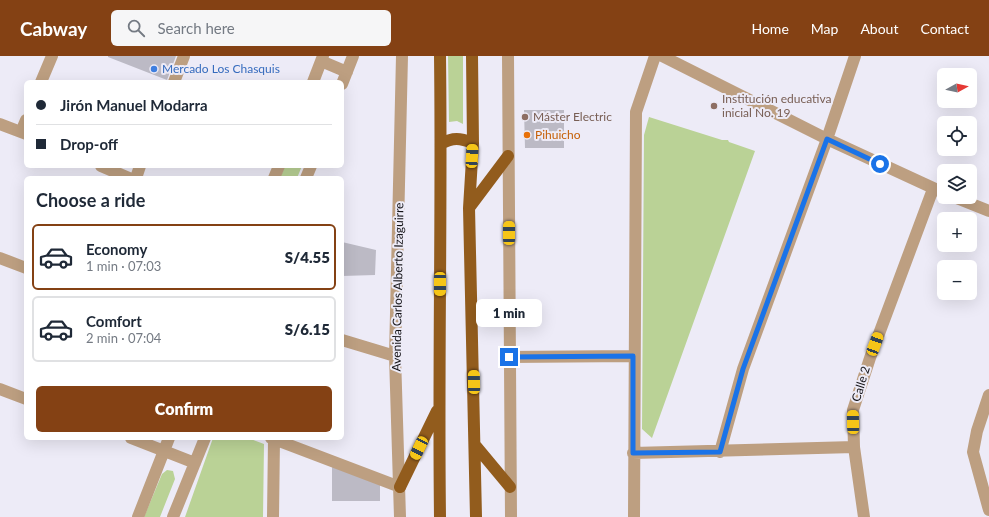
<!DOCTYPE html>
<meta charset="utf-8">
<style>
body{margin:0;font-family:Lato,sans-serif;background:#f6f6f7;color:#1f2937;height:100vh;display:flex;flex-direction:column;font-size:15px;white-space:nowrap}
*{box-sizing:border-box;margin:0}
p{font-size:13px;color:#747a83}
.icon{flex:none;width:22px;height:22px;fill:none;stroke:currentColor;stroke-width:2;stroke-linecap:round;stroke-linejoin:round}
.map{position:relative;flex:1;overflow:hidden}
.sheet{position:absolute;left:24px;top:120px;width:320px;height:264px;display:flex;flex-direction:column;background:#fff;border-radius:6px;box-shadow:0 4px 16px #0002}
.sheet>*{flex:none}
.hud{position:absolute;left:24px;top:24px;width:320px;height:88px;border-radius:6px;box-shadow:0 4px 16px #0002;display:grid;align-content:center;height:88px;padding:0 12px;background:#fff}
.needle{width:26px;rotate:82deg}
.controls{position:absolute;left:937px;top:12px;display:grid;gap:8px}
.controls a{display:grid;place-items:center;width:40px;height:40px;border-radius:6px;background:#fff;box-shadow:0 4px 16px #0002;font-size:20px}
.end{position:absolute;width:18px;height:18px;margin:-9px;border:5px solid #1a73e8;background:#fff;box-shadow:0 0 0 2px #fff}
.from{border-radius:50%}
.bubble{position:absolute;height:28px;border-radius:6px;background:#fff;box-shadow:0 4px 16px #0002;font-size:13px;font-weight:800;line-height:28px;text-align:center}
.car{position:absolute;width:12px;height:24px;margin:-12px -6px;border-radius:5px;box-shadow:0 0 3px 1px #0007;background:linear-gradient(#f5c518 24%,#345 0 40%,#f5c518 0 76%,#345 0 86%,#f5c518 0)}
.hud b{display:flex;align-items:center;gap:14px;height:38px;font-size:15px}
.hud b+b{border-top:1px solid #e0e1e3}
.hud i{width:10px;height:10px;background:#1f2937}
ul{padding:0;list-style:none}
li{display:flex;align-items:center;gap:12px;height:66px;margin:0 8px 6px;padding:0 4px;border:2px solid #e0e1e3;border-radius:6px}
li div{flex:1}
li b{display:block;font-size:15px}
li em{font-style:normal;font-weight:800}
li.active{border-color:#844114}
li>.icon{width:36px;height:36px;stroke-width:1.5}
h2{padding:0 12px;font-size:18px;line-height:48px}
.action{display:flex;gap:8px;margin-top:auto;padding:8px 12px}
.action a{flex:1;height:46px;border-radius:6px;background:#844114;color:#fff;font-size:16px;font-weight:800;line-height:46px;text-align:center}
header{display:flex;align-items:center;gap:24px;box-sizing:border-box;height:56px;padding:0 20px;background:#844114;color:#fff}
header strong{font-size:19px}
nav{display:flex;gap:22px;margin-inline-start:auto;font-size:14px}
.search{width:280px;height:36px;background:#f6f6f7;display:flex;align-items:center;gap:10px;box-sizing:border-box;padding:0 14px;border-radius:6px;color:#747a83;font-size:15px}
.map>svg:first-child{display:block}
.green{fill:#bad296}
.building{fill:#bcbac5}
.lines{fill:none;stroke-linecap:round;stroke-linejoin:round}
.minor{stroke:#bd9f81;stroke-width:12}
.major{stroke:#925c1d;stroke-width:12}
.route{stroke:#1a73e8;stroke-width:5}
.shop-dot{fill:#3f7fe0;stroke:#edebf7;stroke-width:1.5}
.education-dot{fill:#8d6e63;stroke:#edebf7;stroke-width:1.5}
.food-dot{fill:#e8710a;stroke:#edebf7;stroke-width:1.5}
.labels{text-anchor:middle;stroke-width:4;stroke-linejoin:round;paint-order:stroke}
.shop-label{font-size:12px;fill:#366cbe;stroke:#edebf7;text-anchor:start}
.education-label{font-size:12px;fill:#785e54;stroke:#edebf7;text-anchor:start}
.food-label{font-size:12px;fill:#c56008;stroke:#edebf7;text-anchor:start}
.street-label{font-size:12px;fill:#141317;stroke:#edebf7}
</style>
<header>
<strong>Cabway</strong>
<div class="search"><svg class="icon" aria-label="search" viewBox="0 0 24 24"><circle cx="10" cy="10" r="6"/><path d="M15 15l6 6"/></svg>Search here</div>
<nav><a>Home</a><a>Map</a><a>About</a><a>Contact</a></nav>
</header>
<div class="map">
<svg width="989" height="461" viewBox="0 0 989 461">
<rect width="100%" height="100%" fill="#edebf7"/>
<path class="green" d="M448,0H463V68L457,65L449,66Z
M649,61L722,84H728L729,86L755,95L652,382L642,373L644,79Z
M285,110H302L297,122H280Z
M213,382H248L264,388L263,461H185Z
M167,414L173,415L175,423L160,461H144L162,418Z"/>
<path class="building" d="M108,0H176L167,24L108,1Z
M524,54H564V92H525Z
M342,186L376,194L375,219L342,220Z
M332,411L380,426V445H332Z"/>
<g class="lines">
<path class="minor" d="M508,0L511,461
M662,0L827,83L944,137
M321,5L347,16
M41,26L52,0
M174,26L184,0
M313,26L323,0
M342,28L353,0
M0,68L26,78
M21,76L26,64
M101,110L129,122
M136,122L140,110
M274,122L279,110
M306,122L311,110
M954,141L989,155
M0,202L26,212
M342,284L395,300
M509,301L633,300
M0,333L26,343
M989,339L977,375L973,396L989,454
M131,382L195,407
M271,382L400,431
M720,396L743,313L827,83L855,0
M633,397L854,391
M138,461L169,382
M173,461L205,382
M273,461L274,383
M400,461L395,300L402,0
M634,461L636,56L655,0
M864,461L854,391L853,354L870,302L933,133"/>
<path class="major" d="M472,0L473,87L469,152L476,461
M441,88C453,81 460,82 473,87
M469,152L508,100
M475,389L510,431
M400,431L437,355
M440,461C438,307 442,154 440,0"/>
</g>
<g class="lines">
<path class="route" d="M509,301L633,300V397L720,396L743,313L827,83L880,108"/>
</g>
<circle class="shop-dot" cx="154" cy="13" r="4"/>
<g class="education-dot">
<circle cx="714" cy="50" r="4"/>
<circle cx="525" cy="61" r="4"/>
</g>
<circle class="food-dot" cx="527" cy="79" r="4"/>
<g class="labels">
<g class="shop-label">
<text x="162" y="17">Mercado Los Chasquis</text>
</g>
<g class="education-label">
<text x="722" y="47">Institución educativa<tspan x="722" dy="14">inicial No. 19</tspan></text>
<text x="533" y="65">Máster Electric</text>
</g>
<g class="food-label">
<text x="535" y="83">Pihuicho</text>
</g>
<g class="street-label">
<text transform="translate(398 231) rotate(-89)" y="4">Avenida Carlos Alberto Izaguirre</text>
<text transform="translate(861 328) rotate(-73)" y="4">Calle 2</text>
</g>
</g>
</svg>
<div class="controls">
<a><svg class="needle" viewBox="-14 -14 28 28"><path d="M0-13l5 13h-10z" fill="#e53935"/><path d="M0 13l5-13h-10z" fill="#747a83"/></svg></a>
<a><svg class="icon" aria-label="locate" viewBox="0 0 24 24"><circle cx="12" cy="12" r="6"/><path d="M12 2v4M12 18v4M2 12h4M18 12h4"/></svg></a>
<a><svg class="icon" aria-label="layers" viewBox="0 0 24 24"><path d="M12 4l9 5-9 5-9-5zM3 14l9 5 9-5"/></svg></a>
<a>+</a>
<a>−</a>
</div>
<i class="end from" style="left:880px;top:108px"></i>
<i class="end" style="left:509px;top:301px"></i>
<div class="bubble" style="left:476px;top:243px;width:66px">1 min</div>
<i class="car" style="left:472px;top:100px;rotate:3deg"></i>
<i class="car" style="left:509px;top:177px;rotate:0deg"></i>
<i class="car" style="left:440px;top:228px;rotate:180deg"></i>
<i class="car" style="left:875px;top:288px;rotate:20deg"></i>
<i class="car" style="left:474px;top:326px;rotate:359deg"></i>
<i class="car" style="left:853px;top:366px;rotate:359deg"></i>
<i class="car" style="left:419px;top:392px;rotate:206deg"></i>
<div class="hud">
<b><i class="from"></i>Jirón Manuel Modarra</b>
<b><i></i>Drop-off</b>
</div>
<section class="sheet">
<h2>Choose a ride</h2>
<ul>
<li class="active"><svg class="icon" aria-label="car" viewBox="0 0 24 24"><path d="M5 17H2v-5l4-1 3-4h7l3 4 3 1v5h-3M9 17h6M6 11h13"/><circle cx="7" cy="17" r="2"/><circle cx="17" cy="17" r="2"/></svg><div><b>Economy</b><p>1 min · 07:03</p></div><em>S/4.55</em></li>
<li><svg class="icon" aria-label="car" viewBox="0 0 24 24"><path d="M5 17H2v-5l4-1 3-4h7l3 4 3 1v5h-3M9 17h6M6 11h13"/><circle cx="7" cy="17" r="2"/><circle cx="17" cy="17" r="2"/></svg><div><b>Comfort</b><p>2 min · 07:04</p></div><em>S/6.15</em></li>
</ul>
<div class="action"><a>Confirm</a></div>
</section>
</div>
